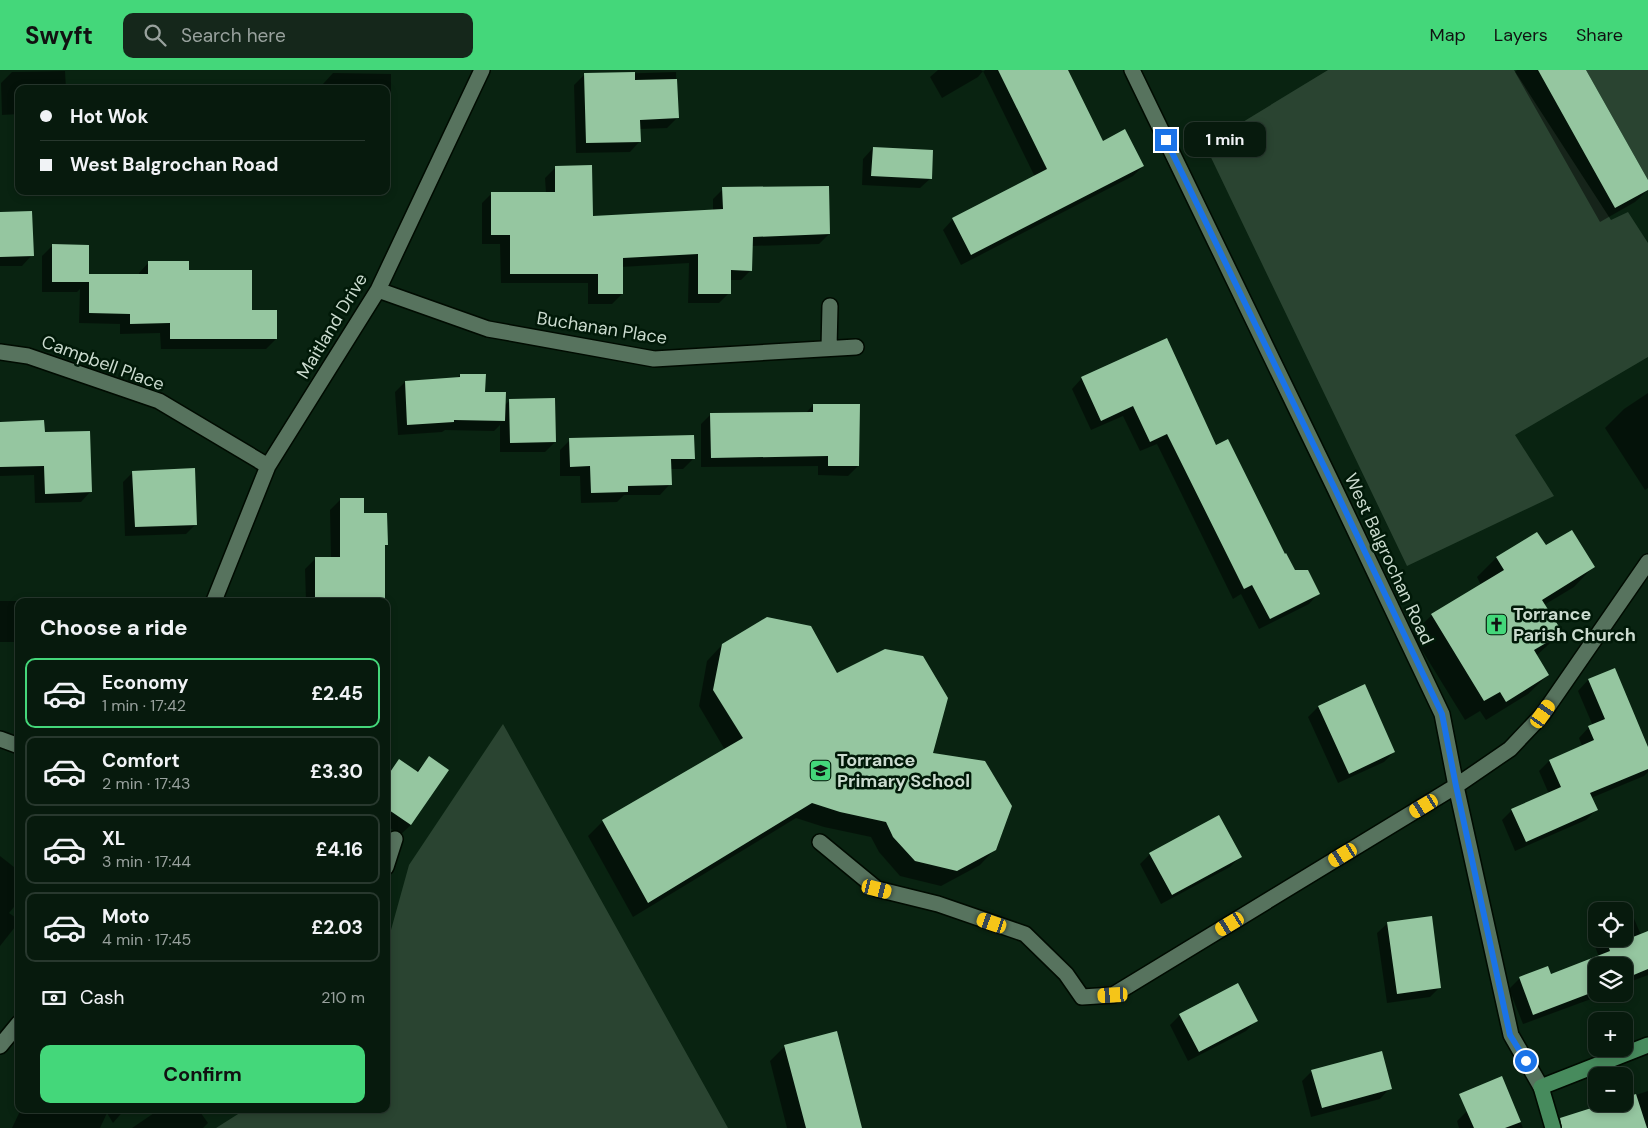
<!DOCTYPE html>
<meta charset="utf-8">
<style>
body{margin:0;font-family:"DM Sans",sans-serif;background:#15271b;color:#f1f3f6;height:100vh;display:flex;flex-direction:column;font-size:19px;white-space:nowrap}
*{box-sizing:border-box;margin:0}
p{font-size:16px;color:#98a19d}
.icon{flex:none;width:28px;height:28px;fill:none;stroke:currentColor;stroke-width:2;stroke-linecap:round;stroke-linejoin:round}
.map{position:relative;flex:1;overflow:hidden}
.drawer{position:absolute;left:15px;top:528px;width:375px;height:515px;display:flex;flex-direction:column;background:#071a0d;border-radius:10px;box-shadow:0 2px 8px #0003,0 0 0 1px #28382e}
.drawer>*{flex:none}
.banner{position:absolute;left:15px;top:15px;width:375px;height:110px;border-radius:10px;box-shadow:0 2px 8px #0003,0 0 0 1px #28382e;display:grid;align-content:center;height:110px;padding:0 25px;background:#071a0d}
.fabs{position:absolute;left:1588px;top:832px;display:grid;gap:10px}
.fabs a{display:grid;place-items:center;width:45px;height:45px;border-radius:10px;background:#071a0d;box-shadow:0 2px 8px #0003,0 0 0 1px #28382e;font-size:25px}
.end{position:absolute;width:22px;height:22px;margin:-11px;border:6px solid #1a73e8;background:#fff;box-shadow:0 0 0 2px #fff}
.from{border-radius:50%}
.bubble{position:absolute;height:35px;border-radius:10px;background:#071a0d;box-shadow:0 2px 8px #0003,0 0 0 1px #28382e;font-size:16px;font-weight:700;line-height:35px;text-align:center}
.car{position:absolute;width:15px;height:30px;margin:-15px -8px;border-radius:6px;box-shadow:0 0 4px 1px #0007;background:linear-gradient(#f5c518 24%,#345 0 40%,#f5c518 0 76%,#345 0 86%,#f5c518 0)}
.banner b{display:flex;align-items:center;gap:18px;height:48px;font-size:19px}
.banner b+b{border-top:1px solid #28382e}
.banner i{width:12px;height:12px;background:#f1f3f6}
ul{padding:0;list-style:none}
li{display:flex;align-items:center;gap:15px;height:70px;margin:0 10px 8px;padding:0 15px;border:2px solid #28382e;border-radius:10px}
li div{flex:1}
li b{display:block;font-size:19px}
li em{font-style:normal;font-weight:700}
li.on{border-color:#44d77a}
li>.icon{width:45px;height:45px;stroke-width:1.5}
h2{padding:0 25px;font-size:22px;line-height:60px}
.pay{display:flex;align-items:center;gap:12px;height:55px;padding:0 25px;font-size:19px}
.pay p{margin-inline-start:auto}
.button{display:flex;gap:10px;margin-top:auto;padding:10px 25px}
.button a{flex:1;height:58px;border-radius:10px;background:#44d77a;color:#111;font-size:20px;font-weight:700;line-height:58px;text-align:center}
header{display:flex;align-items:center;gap:30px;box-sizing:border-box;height:70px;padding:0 25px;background:#44d77a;color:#111}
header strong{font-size:24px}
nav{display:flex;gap:28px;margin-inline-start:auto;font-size:18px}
.search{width:350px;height:45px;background:#15271b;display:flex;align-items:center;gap:12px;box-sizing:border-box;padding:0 18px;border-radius:10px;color:#98a19d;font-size:19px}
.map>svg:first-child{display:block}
.green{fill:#2a4431}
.shadow{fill:#0007}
.building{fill:#95c6a0}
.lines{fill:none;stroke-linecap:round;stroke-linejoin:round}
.minor-casing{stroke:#000b01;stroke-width:18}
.major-casing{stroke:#000b01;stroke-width:18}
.minor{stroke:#57735e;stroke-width:15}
.major{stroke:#478b5d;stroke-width:15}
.route{stroke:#1a73e8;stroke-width:6}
.labels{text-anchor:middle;stroke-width:5;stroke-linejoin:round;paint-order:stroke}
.street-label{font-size:18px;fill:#cbdbcf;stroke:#011908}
.poi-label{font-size:18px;font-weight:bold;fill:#cbdbcf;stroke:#011908;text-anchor:start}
</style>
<header>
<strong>Swyft</strong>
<div class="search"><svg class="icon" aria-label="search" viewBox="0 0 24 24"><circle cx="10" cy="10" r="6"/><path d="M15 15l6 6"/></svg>Search here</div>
<nav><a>Map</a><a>Layers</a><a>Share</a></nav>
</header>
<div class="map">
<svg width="1648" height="1058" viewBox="0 0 1648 1058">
<rect width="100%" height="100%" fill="#092311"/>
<path class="green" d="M1328,0H1514L1611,150L1628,142L1648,173V287L1515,365L1554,426L1407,496L1205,75Z
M1586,0H1648V110Z
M503,654L728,1058H216L246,1039H386V878L409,795Z"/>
<path class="shadow" d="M938,0H981L983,2L985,0H1067L1102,72L1143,96L1133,106L961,195L943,160L953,149L1035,107L983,1L978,7L942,28L930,7Z
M1517,0H1585L1648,113V120L1635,132L1600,152L1515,2Z
M65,1L66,19H19V44L2,45L1,13L12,2Z
M676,2L677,48L667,58L640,59V71L630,82L576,83L574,15L584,5Z
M333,3L391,4V72L386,77V19H323V14Z
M873,78L931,108L920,118L862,115L863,89Z
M555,98L592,147L713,141V129L723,119L829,164L819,174L751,176V200L741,210H730L729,223L719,233H688L689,193L621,197L622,224L612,234H588V213H501L500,174H482V133L492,123H546L545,108Z
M0,144L32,185L22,196H0Z
M53,175L88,208L139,205V203L149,192L187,201L251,242L276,269L266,279H161L160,263L120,264V254L79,253L80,219L77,222H42V186Z
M460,305L504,336L510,330L555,372L545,382H500V355L494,361L445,360L442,362L398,365L395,322L405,312L456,309Z
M1082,308L1215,377L1294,501L1319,523L1309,534L1259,559L1241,524L1233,529L1157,374L1140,381L1123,346L1091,360L1072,319Z
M1648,323V418L1645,420L1605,358L1624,339Z
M813,335L858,396L848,406L818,405V396L701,397V354L711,344L806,343Z
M0,353L43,364L91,421L81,432L35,433L34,405L0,406Z
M570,370L693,389L683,399H670V414L660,425H624L617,432L581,433L580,406H560V380Z
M133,402L196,454L186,464L125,466L123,412Z
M340,430L363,445L387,474L384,477V531H306L305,499L316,488H331L330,440Z
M1537,463L1545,477L1593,497L1574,517L1544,535L1561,563L1536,586L1548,605L1528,624L1486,650L1480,641L1465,650L1412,564L1432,545L1481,515L1477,507L1496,488Z
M0,531H40H19V572H0Z
M722,575L836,605L932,685L995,779L980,795L941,816L900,806L879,782L871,767L824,757L796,748L633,847L588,766L603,751L725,680L699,636L707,591Z
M1615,600L1648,681V702L1644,706L1591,728L1596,740L1586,750L1515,781L1502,750L1512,740L1549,724L1539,701L1549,691L1582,676L1579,668L1589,657L1593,656L1578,621L1588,610Z
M1318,637L1394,682L1384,692L1338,713L1308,647Z
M429,688L411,755L400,765L386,755V705L399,691L416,702Z
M1150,784L1240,787L1230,797L1161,834L1140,794Z
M0,786L19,801V831L9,843L19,850V852L0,876Z
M1632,844L1641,865L1648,862V905L1624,914V896H1596V924H1599L1591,929L1523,954L1509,919L1519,909L1547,898L1550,906L1599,887L1591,866L1596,861V869H1624V847Z
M1388,853L1440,917L1430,927L1387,933L1377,863Z
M1180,945L1256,951L1246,961L1188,991L1170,955Z
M785,976L861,1058H787L770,991Z
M1312,1001L1390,1018L1380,1029L1311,1047L1302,1011Z
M1648,1021V1058H1570L1585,1041L1609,1034H1624V1029Z
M1510,1027L1523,1058H1459L1457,1051L1467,1041Z
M21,1039H125L113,1053L107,1043L100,1058H12Z
M160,1039H198L208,1053L203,1058H132Z"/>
<path class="building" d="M998,0H1068L1103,71L1125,59L1144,96L971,185L952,148L1047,99Z
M1538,0H1586L1648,110V120L1615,138Z
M635,2V10L677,9L679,48L640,50L641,72L586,73L584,3Z
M873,77L933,80L932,109L871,106Z
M592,95L593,146L723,139L722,117L829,116L830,164L753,167L752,201L731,200V224H698V184L623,188V224H598V204H510V165H491V122H555V96Z
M32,141L34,186L0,187V142Z
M52,174L89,175V212H52Z
M148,191H189V200H252V240H277V269H170V253L130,254V244L89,243V204H148Z
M1167,268L1216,375L1228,369L1285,484L1286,483L1295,500H1308L1320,524L1270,549L1252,515L1244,519L1167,364L1150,372L1133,336L1101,351L1081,307Z
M460,304H486L485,322H506L505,351L454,350V352L407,355L405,311L460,307Z
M555,328L556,372L510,373L509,329Z
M813,334H860L859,396H828V386L711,388L710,343L813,342Z
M44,350L45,362L90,361L92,422L45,424L44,396L0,397V352Z
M694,365L695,389H671L672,415L628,416V422L591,423L590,396L570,397L569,368Z
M195,398L197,455L135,457L132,401Z
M340,428H364V443H387L388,475H385V531H315V487H340Z
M1572,460L1595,497L1542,530L1563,563L1534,580L1549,605L1506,632L1500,622L1484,631L1431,544L1504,500L1496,487L1537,462L1546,475Z
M767,547L811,556L837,603L885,579L923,586L948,628L933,683L985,691L1012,736L996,780L957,801L915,791L893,767L886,752L840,742L812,733L648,833L602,750L743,668L713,620L722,574Z
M1615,598L1648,677V699L1590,723L1598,740L1526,772L1511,739L1561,717L1549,690L1594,670L1588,656L1605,649L1588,609Z
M1365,614L1395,682L1349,704L1318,636Z
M429,686L449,700L411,755L386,738V708L399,689L418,702Z
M1219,745L1242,787L1172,825L1149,783Z
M1432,846L1441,918L1397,924L1387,852Z
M1648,861V899L1624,909V896H1596V921L1533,945L1519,907L1548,896L1551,904L1610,881L1606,869H1628Z
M1238,913L1258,951L1199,982L1179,944Z
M837,961L862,1058H806L784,975Z
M1382,981L1392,1019L1322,1038L1311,1000Z
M1502,1006L1521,1052L1505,1058H1474L1459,1024Z
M1636,1024L1647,1058H1562L1560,1048L1604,1034H1624V1028Z"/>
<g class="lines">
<defs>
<path id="minor" d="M1132,0L1335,419L1442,644L1456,716L1511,965L1541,1017
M378,220L488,259L654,289L856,277
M829,278L830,236
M0,282L28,286L159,331L268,396
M214,531L268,396L378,220L482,0
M0,669L19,676
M820,772L877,819L938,834L1025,864L1066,904L1082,927L1113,925L1456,716L1510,679L1543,644L1648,492
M386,797L395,769
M0,976L19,953"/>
<path id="major" d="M1553,1058L1541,1017L1648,975"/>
</defs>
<use href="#minor" class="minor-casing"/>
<use href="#major" class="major-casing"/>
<use href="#minor" class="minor"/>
<use href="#major" class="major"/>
</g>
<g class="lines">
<path class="route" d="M1166,70L1335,419L1442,644L1456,716L1510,965L1526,991"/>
</g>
<defs>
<symbol id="church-square" viewBox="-11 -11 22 22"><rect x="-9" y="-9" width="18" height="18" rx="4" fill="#44d77a" stroke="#011908"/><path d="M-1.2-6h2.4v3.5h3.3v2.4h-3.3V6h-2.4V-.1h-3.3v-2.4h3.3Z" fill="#111"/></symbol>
<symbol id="school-square" viewBox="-11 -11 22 22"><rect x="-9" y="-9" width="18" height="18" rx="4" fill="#44d77a" stroke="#011908"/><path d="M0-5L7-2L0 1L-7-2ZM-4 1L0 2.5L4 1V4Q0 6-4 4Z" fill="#111"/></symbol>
</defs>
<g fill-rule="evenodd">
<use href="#church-square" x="1484" y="542" width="25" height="25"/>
<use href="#school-square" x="808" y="688" width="25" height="25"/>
</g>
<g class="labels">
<g class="street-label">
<text transform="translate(332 256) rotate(-59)" y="6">Maitland Drive</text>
<text transform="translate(602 258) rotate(9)" y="6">Buchanan Place</text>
<text transform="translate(103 293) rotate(20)" y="6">Campbell Place</text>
<text transform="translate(1389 489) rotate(65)" y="6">West Balgrochan Road</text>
</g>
<g class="poi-label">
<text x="1513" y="550">Torrance<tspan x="1513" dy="21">Parish Church</tspan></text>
<text x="837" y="696">Torrance<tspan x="837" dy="21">Primary School</tspan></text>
</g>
</g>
</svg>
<div class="fabs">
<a><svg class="icon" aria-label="locate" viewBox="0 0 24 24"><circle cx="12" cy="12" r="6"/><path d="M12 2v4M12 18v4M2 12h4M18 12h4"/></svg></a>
<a><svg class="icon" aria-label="layers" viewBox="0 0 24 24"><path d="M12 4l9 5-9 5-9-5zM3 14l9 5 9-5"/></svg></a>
<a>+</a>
<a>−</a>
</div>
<i class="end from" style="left:1526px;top:991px"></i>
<i class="end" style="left:1166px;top:70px"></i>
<div class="bubble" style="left:1184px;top:52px;width:82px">1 min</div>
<i class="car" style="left:1543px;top:644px;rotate:35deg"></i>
<i class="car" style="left:1424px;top:736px;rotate:239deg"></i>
<i class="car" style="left:1343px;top:785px;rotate:239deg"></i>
<i class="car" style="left:877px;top:819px;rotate:104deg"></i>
<i class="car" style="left:992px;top:853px;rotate:289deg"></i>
<i class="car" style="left:1230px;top:854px;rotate:239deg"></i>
<i class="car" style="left:1113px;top:925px;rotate:267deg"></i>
<div class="banner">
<b><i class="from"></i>Hot Wok</b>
<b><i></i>West Balgrochan Road</b>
</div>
<section class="drawer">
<h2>Choose a ride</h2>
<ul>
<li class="on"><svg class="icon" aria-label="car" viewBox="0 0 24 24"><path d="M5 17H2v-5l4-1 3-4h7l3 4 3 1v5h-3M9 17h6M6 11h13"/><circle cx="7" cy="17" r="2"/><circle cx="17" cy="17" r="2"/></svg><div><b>Economy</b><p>1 min · 17:42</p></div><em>£2.45</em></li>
<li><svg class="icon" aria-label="car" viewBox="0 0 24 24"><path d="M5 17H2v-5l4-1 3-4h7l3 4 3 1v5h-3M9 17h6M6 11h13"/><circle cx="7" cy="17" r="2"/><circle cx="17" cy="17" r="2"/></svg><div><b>Comfort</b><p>2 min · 17:43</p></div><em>£3.30</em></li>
<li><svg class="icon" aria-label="car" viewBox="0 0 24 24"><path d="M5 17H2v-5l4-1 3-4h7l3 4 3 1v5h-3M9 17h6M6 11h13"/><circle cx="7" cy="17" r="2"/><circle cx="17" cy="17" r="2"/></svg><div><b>XL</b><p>3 min · 17:44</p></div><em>£4.16</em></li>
<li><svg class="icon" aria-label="car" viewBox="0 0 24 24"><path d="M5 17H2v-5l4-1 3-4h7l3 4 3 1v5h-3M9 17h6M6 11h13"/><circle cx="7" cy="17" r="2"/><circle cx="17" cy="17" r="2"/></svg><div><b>Moto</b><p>4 min · 17:45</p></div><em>£2.03</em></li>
</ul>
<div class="pay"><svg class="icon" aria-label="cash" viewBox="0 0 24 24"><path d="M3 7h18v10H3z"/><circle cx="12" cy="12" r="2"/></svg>Cash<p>210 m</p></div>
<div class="button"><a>Confirm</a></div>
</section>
</div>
